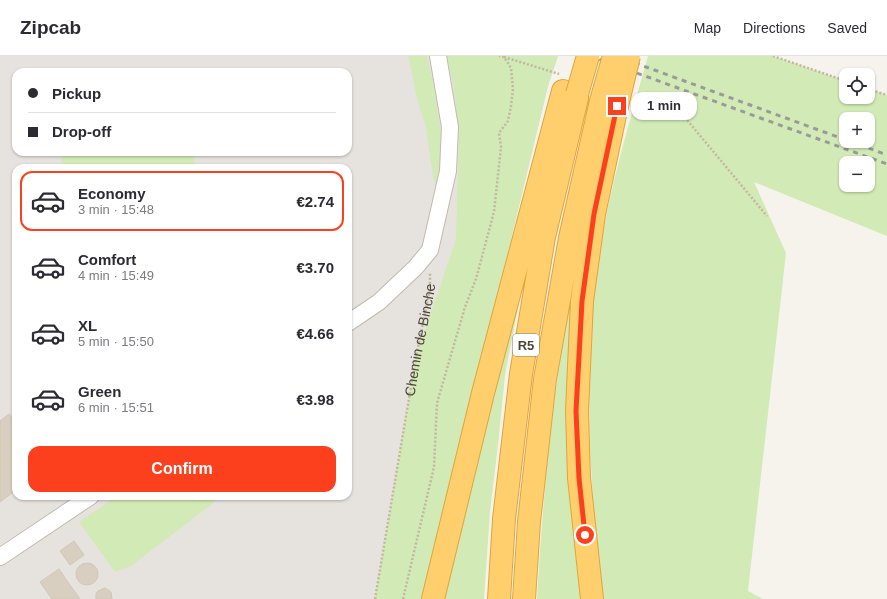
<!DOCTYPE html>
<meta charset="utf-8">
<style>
body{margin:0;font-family:Arial,sans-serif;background:#f7f7f7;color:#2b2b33;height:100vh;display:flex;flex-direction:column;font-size:15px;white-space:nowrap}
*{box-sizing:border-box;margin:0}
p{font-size:13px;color:#7c7c81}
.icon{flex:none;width:22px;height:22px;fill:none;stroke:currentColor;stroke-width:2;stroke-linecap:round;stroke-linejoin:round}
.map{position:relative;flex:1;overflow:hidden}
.panel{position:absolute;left:12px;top:108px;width:340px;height:336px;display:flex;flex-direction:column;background:#fff;border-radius:12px;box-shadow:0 1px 3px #0004}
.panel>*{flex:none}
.top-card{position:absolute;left:12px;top:12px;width:340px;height:88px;border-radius:12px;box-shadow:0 1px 3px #0004;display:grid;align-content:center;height:88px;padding:0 16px;background:#fff}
.fabs{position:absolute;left:839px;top:12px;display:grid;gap:8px}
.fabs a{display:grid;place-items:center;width:36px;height:36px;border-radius:8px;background:#fff;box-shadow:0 1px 3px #0004;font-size:20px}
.end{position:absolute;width:18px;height:18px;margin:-9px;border:5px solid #fc3f1d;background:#fff;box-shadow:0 0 0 2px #fff}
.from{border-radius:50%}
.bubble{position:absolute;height:28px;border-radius:12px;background:#fff;box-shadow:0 1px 3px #0004;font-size:13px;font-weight:800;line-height:28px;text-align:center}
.top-card b{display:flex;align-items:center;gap:14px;height:38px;font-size:15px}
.top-card b+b{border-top:1px solid #e1e1e2}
.top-card i{width:10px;height:10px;background:#2b2b33}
ul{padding:7px 0 0;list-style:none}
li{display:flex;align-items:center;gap:12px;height:60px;margin:0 8px 6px;padding:0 8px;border:2px solid transparent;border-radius:12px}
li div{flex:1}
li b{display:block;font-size:15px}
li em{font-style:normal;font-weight:800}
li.current{border-color:#fc3f1d}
li>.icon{width:36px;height:36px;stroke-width:1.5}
.primary-button{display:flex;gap:8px;margin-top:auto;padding:8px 16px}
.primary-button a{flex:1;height:46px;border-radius:12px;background:#fc3f1d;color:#fff;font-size:16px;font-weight:800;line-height:46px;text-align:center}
header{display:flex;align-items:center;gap:24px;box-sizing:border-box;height:56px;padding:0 20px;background:#fff;border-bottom:1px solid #e1e1e2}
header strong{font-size:19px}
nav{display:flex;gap:22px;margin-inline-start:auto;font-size:14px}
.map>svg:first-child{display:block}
.industrial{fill:#e6e2dd;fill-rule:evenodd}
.green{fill:#d2eab5;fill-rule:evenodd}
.building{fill:#d8cfc1;stroke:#d3c7b4}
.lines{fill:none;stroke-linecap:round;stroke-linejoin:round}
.minor-casing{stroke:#c2bbae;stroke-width:18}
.motorway-casing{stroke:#e0a43c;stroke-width:24}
.path{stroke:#c4b79f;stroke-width:2.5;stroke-dasharray:2 2;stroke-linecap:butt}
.minor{stroke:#fff;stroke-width:16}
.motorway{stroke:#ffcf6e;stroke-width:22}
.rail{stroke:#9a9a9a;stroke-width:3;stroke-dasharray:5 5;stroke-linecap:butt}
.motorway-bridge-casing{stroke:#e0a43c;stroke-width:24;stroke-linecap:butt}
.motorway-bridge{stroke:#ffcf6e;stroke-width:22}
.route{stroke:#fc3f1d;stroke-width:5}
.labels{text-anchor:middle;stroke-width:3;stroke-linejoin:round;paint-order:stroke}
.shield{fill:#fff;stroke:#817c74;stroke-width:1}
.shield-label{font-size:13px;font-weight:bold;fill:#4b4439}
.street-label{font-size:14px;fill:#4b4439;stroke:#fff}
</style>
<header>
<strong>Zipcab</strong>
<nav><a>Map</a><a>Directions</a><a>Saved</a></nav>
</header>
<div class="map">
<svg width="887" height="543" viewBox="0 0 887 543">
<rect width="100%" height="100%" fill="#f6f3ec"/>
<path class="industrial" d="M0,0H558L548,30L424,543H0ZM16,16H348V96H16ZM16,112H348V440H16Z"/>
<path class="green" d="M408,0H427L433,26L441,77L438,140L433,121L426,72L418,46Z
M446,0H558L548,30L424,543H375L416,301L456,183L459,76L453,25Z
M648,0H773L846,25V41H868V33L887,39V180L754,126L786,197L748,535L763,543H601C591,436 583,328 596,220C605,147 628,71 648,0ZM846,63H868V85H846ZM846,107H868V129H846Z
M68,96H194L195,112H66L60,102Z
M574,218L582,543H537C543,434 554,325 574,218Z
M522,231L505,319L498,389L490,456L484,543H441L453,482Z
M117,440H215L216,445L131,510L115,516L79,466Z"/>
<path class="building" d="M9,358L16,367V434L0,446V365Z
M74,485L84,499L70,509L60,495Z
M76 518a11 11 0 1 1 22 0a11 11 0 1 1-22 0Z
M59,513L65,522L80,543H52L40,526Z
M105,532L111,536L112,543H96V538L98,535Z"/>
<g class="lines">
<defs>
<path id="minor" d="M348,267L379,246L416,211L430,194L448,115L450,71L438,0
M0,501L91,440"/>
<path id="motorway" d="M433,543L483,337L563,35
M499,543L504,463L521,318L544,181L577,42
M524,543L529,466L545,323L570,182L601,45
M592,543L579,422L577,355L582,245L594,158L617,50"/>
</defs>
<use href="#minor" class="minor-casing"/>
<use href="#motorway" class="motorway-casing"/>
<g class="path">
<path d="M773,0L846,25"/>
<path d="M504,1L559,18"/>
<path d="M868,33L887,39"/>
<path d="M636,42L654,48L687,64L767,160"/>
<path id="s1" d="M375,543L416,301L430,233V217"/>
<path d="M403,543L434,411L437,347L465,251L476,223L494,156L501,91L499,77L508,65L511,50L513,33L511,12L504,1L499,0"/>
</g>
<use href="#minor" class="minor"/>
<use href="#motorway" class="motorway"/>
<path class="rail" d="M590,0L887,108
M616,0L846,84
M850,85L887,99"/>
<defs>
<path id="motorway-bridge" d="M577,38L588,0
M601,45L614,0
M617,50L629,0"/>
</defs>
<use href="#motorway-bridge" class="motorway-bridge-casing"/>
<use href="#motorway-bridge" class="motorway-bridge"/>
</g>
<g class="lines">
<path class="route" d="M585,479L579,422L576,355L582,245L594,158L617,50"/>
</g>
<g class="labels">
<rect class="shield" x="513" y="278" width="26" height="22" rx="3"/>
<g class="shield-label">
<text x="526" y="294">R5</text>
</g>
<g class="street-label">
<text dy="5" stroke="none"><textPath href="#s1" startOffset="263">Chemin de Binche</textPath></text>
</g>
</g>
</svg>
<div class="fabs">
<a><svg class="icon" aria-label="locate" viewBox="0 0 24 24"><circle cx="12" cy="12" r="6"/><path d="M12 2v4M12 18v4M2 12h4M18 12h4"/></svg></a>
<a>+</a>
<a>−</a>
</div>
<i class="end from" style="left:585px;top:479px"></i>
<i class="end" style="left:617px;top:50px"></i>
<div class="bubble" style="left:631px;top:36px;width:66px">1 min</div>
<div class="top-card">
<b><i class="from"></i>Pickup</b>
<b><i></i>Drop-off</b>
</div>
<section class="panel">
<ul>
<li class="current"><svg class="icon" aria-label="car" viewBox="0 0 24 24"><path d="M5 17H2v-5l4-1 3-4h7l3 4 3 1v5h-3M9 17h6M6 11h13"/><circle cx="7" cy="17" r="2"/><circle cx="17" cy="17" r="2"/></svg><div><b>Economy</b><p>3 min · 15:48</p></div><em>€2.74</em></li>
<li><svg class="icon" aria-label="car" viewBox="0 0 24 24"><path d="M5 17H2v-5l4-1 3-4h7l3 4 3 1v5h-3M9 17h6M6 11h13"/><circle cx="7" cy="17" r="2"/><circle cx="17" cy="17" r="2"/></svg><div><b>Comfort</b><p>4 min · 15:49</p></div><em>€3.70</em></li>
<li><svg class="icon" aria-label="car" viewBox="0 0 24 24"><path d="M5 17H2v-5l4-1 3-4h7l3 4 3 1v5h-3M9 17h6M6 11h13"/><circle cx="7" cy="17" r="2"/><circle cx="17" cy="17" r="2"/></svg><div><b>XL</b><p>5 min · 15:50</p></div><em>€4.66</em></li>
<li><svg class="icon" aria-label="car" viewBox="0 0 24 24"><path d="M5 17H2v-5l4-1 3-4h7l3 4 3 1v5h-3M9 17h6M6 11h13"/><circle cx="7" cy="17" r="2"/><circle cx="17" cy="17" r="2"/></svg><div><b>Green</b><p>6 min · 15:51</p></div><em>€3.98</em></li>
</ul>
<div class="primary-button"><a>Confirm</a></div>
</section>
</div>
